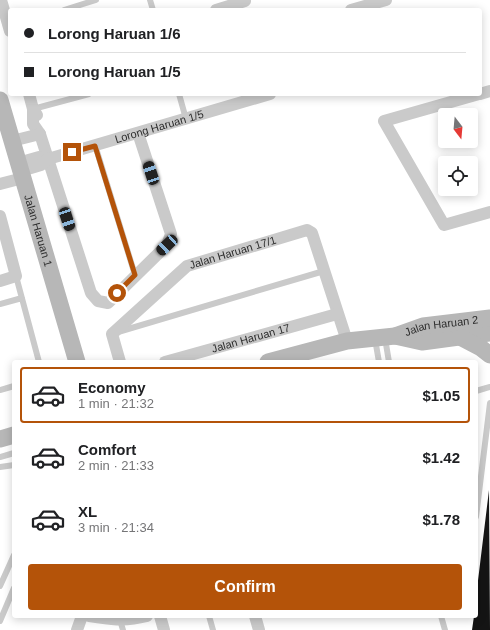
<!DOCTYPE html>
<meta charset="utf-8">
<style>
body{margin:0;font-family:Helvetica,sans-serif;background:#f6f6f6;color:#202124;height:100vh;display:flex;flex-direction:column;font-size:15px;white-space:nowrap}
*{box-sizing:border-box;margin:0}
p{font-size:13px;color:#757577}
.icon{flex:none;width:22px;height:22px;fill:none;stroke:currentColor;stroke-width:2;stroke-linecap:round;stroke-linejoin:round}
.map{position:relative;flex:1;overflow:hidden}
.drawer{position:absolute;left:12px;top:360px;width:466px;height:258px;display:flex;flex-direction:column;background:#fff;border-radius:4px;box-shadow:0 2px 10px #0003}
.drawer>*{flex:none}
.banner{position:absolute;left:8px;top:8px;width:474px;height:88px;border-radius:4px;box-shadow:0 2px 10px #0003;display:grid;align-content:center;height:88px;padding:0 16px;background:#fff}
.needle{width:26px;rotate:164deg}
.tools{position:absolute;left:438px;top:108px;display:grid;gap:8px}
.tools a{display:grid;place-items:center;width:40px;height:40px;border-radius:4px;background:#fff;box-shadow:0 2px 10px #0003;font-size:20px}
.end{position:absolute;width:18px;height:18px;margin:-9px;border:5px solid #b45309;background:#fff;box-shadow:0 0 0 2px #fff}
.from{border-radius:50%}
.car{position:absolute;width:12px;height:24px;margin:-12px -6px;border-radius:5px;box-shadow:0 0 3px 1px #0007;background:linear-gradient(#222 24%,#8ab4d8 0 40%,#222 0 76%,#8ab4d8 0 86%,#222 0)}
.banner b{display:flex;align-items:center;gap:14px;height:38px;font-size:15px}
.banner b+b{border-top:1px solid #e0e0e0}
.banner i{width:10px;height:10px;background:#202124}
ul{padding:7px 0 0;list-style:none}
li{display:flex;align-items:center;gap:12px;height:56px;margin:0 8px 6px;padding:0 8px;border:2px solid transparent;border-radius:4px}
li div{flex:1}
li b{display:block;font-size:15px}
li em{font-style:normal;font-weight:600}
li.active{border-color:#b45309}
li>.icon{width:36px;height:36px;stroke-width:1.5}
.cta{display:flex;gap:8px;margin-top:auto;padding:8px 16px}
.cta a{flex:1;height:46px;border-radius:4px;background:#b45309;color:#fff;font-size:16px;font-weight:600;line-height:46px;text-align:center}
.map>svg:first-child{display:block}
.building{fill:#141414}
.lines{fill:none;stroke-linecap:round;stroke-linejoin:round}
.lane{stroke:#cacaca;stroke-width:6}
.street{stroke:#cacaca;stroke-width:12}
.secondary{stroke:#b7b7b7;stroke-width:17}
.route{stroke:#b45309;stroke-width:5}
.labels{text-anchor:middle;stroke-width:4;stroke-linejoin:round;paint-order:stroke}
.street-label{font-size:11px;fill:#2d2d2d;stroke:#fff}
</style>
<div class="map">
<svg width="490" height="630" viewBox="0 0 490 630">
<rect width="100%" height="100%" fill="#fff"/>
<path class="building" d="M489,490L490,630H472L474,616H476V597Z"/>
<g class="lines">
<path class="lane" d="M150,0L153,10
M64,10L96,0
M179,94L186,119
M33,109L89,94
M95,145L135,275
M16,276L39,362
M0,304L22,298
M118,332L324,271
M385,338L389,362
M375,339L379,362
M0,390L14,386
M476,391L490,387
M0,457L14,453
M0,467L14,465
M476,517L490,403
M0,586L14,555
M209,616L213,630
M441,616L445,630
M120,620L123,630
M0,621L14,588"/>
<g class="street">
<path d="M1,0L10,31"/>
<path d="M216,10L245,1"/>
<path d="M351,10L386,0"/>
<path d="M29,94L33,109L37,115"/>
<path d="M479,94L384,121L444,225L490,212"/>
<path d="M480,94L490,91"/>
<path d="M33,109V124L40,134L91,293L98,301L108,303L167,245L171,234L138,133"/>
<path d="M12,141L40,134"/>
<path d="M18,163L39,157L48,159"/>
<path id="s1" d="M21,171L41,165L48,159L270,94"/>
<path d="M0,184L23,178"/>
<path d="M0,216L16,276L0,281"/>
<path id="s2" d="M120,362L112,334L187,266L307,230L312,233L347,341"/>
<path id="s3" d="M165,362L337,314"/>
<path d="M89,616C112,619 123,622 147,616"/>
<path d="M160,616L164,630"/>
<path d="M255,616L259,630"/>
<path d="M77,630L82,616"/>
</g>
<g class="secondary">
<path id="s4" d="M0,100L77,362"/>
<path d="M395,336L422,342L490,333"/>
<path d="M460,337L481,348L490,355"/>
<path id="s5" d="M268,362L347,341L395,336L423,326L490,318"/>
<path d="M0,439L14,435"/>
</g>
</g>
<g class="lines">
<path class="route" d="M72,152L95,146L135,275L117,293"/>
</g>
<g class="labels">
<g class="street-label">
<text dy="4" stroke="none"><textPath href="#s1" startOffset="146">Lorong Haruan 1/5</textPath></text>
<text dy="4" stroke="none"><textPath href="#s4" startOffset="136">Jalan Haruan 1</textPath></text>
<text dy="4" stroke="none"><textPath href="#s2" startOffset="178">Jalan Haruan 17/1</textPath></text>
<text dy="4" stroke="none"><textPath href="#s5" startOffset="178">Jalan Haruan 2</textPath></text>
<text dy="4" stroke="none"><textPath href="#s3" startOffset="89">Jalan Haruan 17</textPath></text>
</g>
</g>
</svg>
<div class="tools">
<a><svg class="needle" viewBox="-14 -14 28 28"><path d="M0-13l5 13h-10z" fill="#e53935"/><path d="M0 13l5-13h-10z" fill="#757577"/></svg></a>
<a><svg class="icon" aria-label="locate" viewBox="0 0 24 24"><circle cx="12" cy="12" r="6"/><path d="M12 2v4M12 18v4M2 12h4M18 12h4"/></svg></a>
</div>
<i class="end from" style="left:117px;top:293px"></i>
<i class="end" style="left:72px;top:152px"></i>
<i class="car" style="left:151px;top:173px;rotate:342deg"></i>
<i class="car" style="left:67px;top:219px;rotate:162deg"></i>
<i class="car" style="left:167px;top:245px;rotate:227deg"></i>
<div class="banner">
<b><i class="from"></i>Lorong Haruan 1/6</b>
<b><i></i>Lorong Haruan 1/5</b>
</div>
<section class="drawer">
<ul>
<li class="active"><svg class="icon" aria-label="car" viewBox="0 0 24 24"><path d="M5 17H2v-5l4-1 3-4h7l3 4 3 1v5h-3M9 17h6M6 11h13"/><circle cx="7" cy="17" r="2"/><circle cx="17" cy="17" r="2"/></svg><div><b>Economy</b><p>1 min · 21:32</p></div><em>$1.05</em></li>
<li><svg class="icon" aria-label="car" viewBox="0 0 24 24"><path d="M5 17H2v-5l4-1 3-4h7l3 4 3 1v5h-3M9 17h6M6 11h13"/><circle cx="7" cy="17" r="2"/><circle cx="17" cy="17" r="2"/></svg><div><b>Comfort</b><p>2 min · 21:33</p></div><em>$1.42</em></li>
<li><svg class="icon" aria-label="car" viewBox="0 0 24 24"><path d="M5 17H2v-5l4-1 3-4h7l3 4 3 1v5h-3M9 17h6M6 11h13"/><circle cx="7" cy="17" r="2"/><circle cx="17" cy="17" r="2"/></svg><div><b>XL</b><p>3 min · 21:34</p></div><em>$1.78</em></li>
</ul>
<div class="cta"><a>Confirm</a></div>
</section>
</div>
